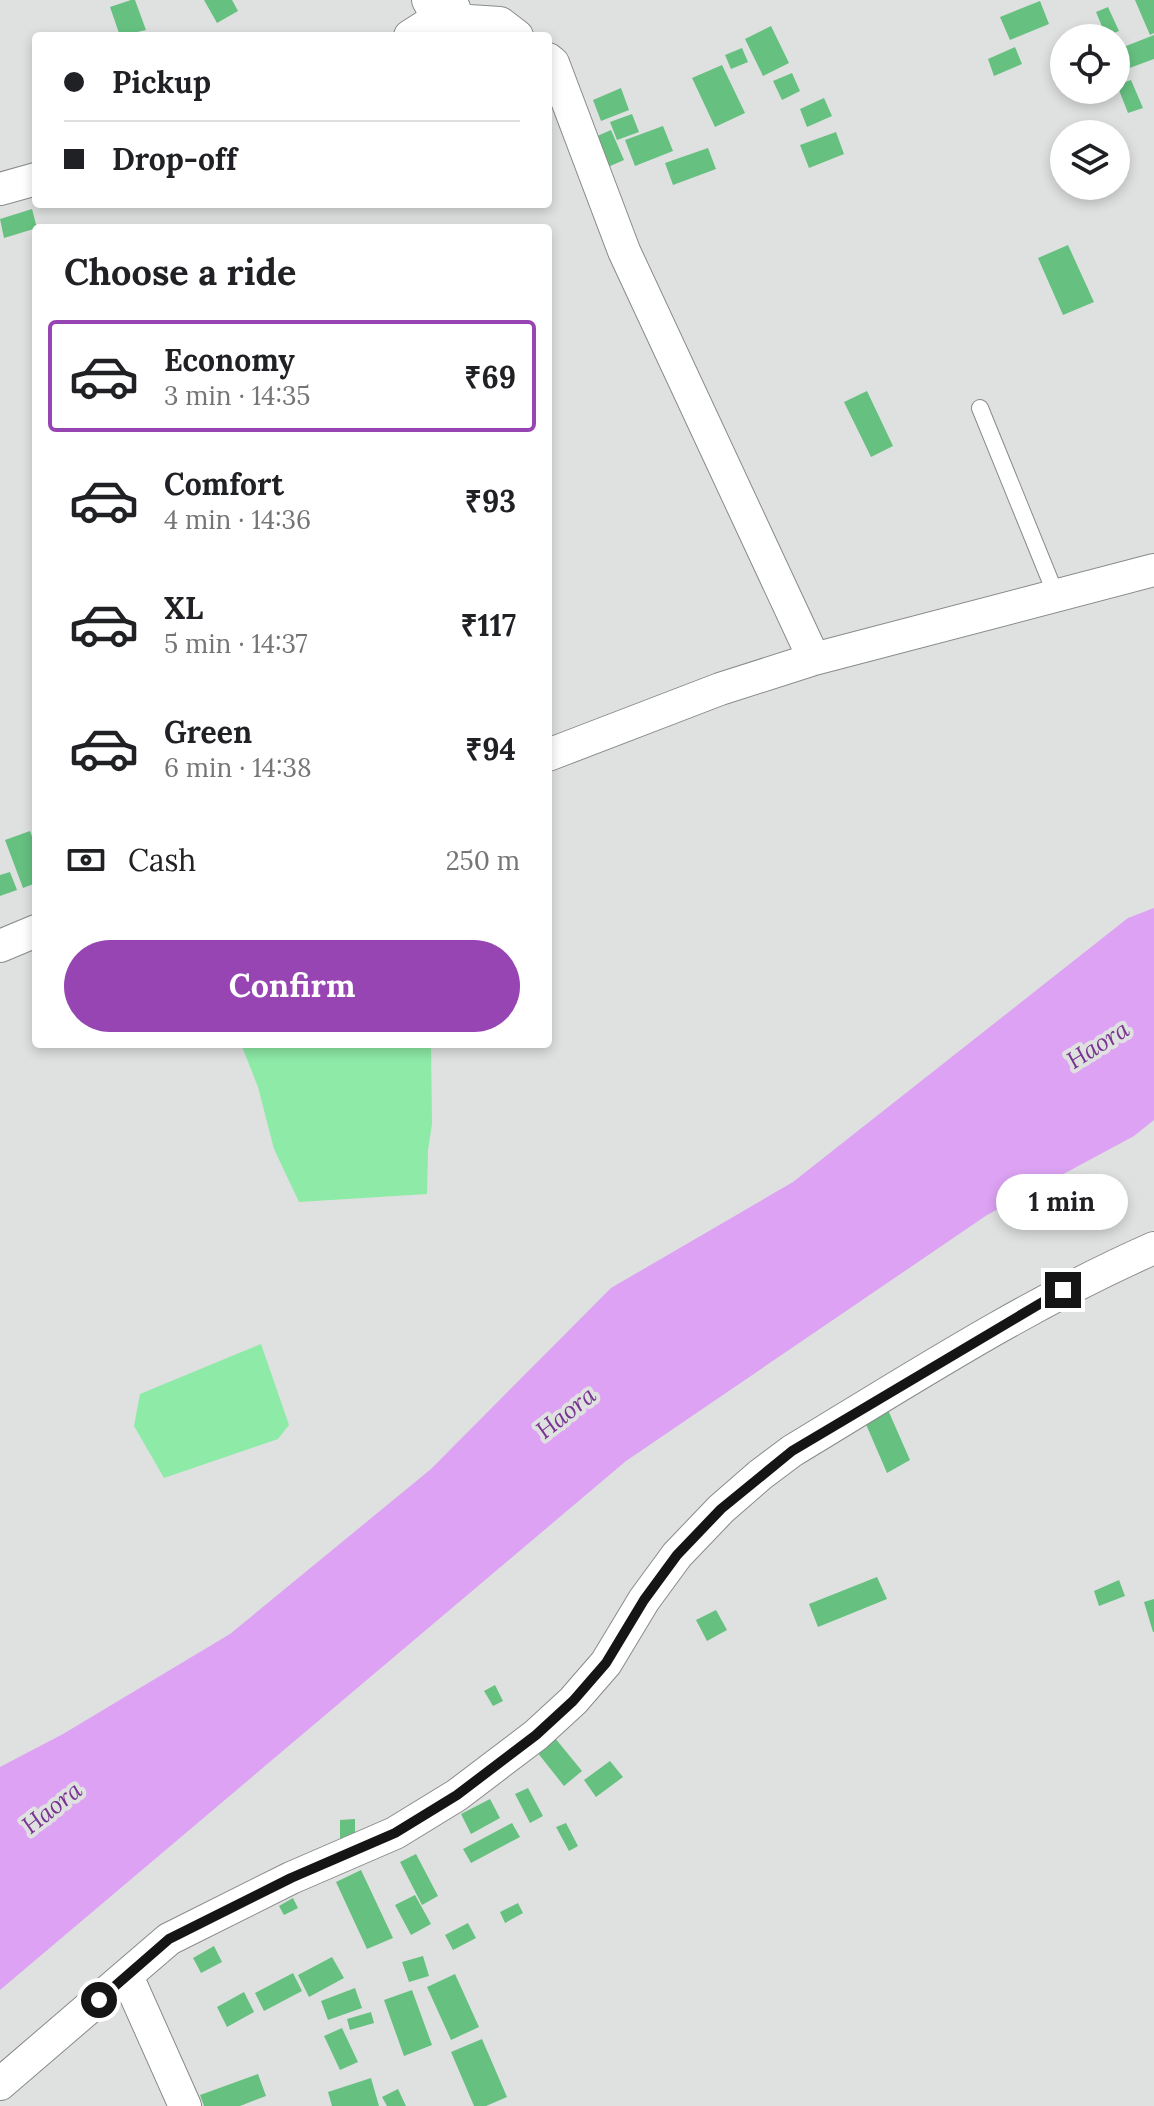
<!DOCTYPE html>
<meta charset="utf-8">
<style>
body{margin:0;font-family:Lora,serif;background:#f6f6f6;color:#202124;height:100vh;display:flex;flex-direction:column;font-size:30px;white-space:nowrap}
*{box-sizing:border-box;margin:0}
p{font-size:26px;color:#757577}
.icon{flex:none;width:44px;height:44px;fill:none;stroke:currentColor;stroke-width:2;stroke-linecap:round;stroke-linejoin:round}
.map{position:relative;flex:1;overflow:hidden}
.side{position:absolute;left:32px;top:224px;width:520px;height:824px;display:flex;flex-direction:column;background:#fff;border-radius:8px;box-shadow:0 4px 12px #0003}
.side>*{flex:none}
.hud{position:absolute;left:32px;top:32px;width:520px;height:176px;border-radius:8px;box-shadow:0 4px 12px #0003;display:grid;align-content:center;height:176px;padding:0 32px;background:#fff}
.buttons{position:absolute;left:1050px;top:24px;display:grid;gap:16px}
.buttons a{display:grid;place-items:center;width:80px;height:80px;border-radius:50%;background:#fff;box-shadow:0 4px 12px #0003;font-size:40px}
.end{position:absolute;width:36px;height:36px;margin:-18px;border:10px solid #141514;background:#fff;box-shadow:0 0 0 4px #fff}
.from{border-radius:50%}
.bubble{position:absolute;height:56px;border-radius:28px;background:#fff;box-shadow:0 4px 12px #0003;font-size:26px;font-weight:700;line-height:56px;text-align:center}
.hud b{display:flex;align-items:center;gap:28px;height:76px;font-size:30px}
.hud b+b{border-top:2px solid #e0e0e0}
.hud i{width:20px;height:20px;background:#202124}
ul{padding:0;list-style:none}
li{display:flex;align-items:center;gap:24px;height:112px;margin:0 16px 12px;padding:0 16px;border:4px solid transparent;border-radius:8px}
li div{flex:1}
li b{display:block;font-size:30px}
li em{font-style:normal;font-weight:700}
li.active{border-color:#9845b4}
li>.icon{width:72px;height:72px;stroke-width:1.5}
h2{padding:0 32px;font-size:36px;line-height:96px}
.pay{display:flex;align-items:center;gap:20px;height:88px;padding:0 32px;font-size:30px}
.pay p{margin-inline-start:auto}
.primary-button{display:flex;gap:16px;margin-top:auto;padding:16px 32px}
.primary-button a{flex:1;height:92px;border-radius:48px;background:#9845b4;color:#fff;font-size:32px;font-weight:700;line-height:92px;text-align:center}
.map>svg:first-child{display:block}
.green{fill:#8eeaa7}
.water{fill:#dda2f3}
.building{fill:#66c180}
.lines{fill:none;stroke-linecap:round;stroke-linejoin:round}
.lane-casing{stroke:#888b89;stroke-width:18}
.street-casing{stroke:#888b89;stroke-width:34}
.lane{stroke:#fff;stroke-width:16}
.street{stroke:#fff;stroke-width:32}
.route{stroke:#141514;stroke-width:10}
.labels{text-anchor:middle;stroke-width:8;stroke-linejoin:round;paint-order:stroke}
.water-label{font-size:24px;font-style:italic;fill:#783290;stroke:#dee1df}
</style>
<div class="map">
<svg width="1154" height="2106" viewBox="0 0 1154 2106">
<rect width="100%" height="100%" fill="#dee1df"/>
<path class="green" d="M241,1044H431L432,1124L428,1150L427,1194L299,1202L274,1149L258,1087Z
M261,1344L289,1425L278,1439L164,1478L134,1426L140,1394Z"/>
<path class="water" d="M1154,908V1120L1134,1136L987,1215L626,1461L0,1990V1767L63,1734L230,1634L431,1469L611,1288L793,1182L1128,918Z"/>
<path class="building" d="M131,0H135L146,30L120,36L110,7Z
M204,0H232L238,11L217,23Z
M1135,0H1154V33L1150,35Z
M1040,1L1049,24L1010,40L1000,17Z
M1108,7L1119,31L1106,36L1096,12Z
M771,26L789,63L763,76L745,39Z
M1154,35V59L1124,70L1116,50Z
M1015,47L1022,64L994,76L988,59Z
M742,48L748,62L731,69L725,55Z
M722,65L745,113L715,127L692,78Z
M792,73L800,91L782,100L773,81Z
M1131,80L1143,108L1128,113L1117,85Z
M621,88L629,110L601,121L593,100Z
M824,98L832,116L807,127L800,109Z
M632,114L639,132L617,140L610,122Z
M663,126L673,151L635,166L625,140Z
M611,130L624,160L608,167L595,137Z
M836,132L844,154L809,168L800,145Z
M708,148L716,169L673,185L665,163Z
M32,209L37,228L4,238L0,219Z
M1068,245L1094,302L1063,315L1038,258Z
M867,391L893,446L871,457L844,402Z
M30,831L36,847V883L23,888L5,840Z
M10,872L17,890L0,896V875Z
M888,1410L910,1460L887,1473L865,1422Z
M877,1577L887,1599L818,1627L809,1604Z
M1119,1580L1125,1596L1099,1606L1094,1591Z
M1154,1599V1632H1153L1144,1602Z
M716,1610L727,1630L707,1641L696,1620Z
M495,1685L503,1701L493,1706L484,1691Z
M555,1738L582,1771L564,1786L537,1752Z
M610,1761L623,1777L596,1797L584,1780Z
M528,1788L543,1816L530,1823L515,1794Z
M490,1799L500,1818L471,1834L461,1814Z
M355,1819V1840H340V1820Z
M512,1823L520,1837L471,1863L463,1849Z
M566,1823L578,1846L569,1851L556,1827Z
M416,1854L438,1896L422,1905L400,1862Z
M361,1870L393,1938L367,1949L336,1882Z
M415,1895L431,1924L411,1935L395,1905Z
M293,1898L298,1908L284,1915L279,1906Z
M518,1903L523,1913L505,1923L500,1912Z
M468,1923L476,1938L453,1950L445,1935Z
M214,1946L222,1962L201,1973L193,1958Z
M423,1956L429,1976L409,1982L402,1962Z
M332,1957L344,1978L309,1997L298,1975Z
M293,1973L302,1991L264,2011L255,1993Z
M455,1974L479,2027L451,2040L427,1987Z
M355,1988L362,2008L328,2020L321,2001Z
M412,1990L432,2045L404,2056L384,2000Z
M244,1992L254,2012L227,2027L217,2007Z
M371,2012L374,2023L350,2030L347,2019Z
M342,2028L358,2062L340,2070L324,2036Z
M482,2039L507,2097L486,2106H474L451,2052Z
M258,2074L266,2096L240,2106H204L200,2095Z
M371,2078L379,2106H332L328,2092Z
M398,2089L406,2106H387L382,2097Z"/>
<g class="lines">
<defs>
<path id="lane" d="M980,408L1056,595"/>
<path id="street" d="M428,0L438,19L500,23L517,36
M410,36L454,8
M548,59L553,63L624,251L814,659
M0,189L36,179
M548,755L720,689L814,659L1154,570
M0,946L36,931
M127,1976L185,2106
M0,2084L169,1939L291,1878L395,1833L457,1795L536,1735L573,1701L606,1663L644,1600L677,1555L721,1509L760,1475L792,1451C911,1379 1027,1304 1154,1248"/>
</defs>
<use href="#lane" class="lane-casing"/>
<use href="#street" class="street-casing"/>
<use href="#lane" class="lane"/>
<use href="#street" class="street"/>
</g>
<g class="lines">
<path class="route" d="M99,2000L169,1939L291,1878L395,1833L457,1795L536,1735L573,1701L606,1663L644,1600L677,1555L721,1509L792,1451L1063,1290"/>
</g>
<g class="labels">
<g class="water-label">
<text transform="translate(1098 1045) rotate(-32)" y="8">Haora</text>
<text transform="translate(566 1413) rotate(-38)" y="8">Haora</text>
<text transform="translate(52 1808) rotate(-38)" y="8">Haora</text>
</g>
</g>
</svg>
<div class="buttons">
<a><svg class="icon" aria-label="locate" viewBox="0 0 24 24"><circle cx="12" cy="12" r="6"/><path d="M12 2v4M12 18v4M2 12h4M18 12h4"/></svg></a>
<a><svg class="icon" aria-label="layers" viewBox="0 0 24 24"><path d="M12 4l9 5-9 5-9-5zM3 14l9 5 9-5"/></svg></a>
</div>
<i class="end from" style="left:99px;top:2000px"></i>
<i class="end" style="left:1063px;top:1290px"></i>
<div class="bubble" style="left:996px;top:1174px;width:132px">1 min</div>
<div class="hud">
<b><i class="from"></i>Pickup</b>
<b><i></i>Drop-off</b>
</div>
<section class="side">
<h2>Choose a ride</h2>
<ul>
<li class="active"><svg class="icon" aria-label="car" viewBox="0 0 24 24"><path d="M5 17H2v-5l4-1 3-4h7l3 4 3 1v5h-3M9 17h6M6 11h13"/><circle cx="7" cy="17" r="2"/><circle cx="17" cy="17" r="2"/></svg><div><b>Economy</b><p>3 min · 14:35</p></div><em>₹69</em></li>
<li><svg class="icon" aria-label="car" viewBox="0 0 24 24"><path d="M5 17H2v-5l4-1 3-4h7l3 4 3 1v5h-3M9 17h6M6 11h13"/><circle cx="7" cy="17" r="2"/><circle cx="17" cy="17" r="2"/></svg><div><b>Comfort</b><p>4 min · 14:36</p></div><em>₹93</em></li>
<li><svg class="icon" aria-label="car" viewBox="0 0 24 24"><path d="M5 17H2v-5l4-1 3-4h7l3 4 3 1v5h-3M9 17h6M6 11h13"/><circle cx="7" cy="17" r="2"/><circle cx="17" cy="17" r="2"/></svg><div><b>XL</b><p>5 min · 14:37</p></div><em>₹117</em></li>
<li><svg class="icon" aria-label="car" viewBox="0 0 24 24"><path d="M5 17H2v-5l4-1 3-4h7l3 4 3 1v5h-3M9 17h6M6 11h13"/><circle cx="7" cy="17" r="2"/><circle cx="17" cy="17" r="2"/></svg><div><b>Green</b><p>6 min · 14:38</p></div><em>₹94</em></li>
</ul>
<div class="pay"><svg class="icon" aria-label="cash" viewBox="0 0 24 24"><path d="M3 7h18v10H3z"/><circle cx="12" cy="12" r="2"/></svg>Cash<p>250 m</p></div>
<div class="primary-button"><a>Confirm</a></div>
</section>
</div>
